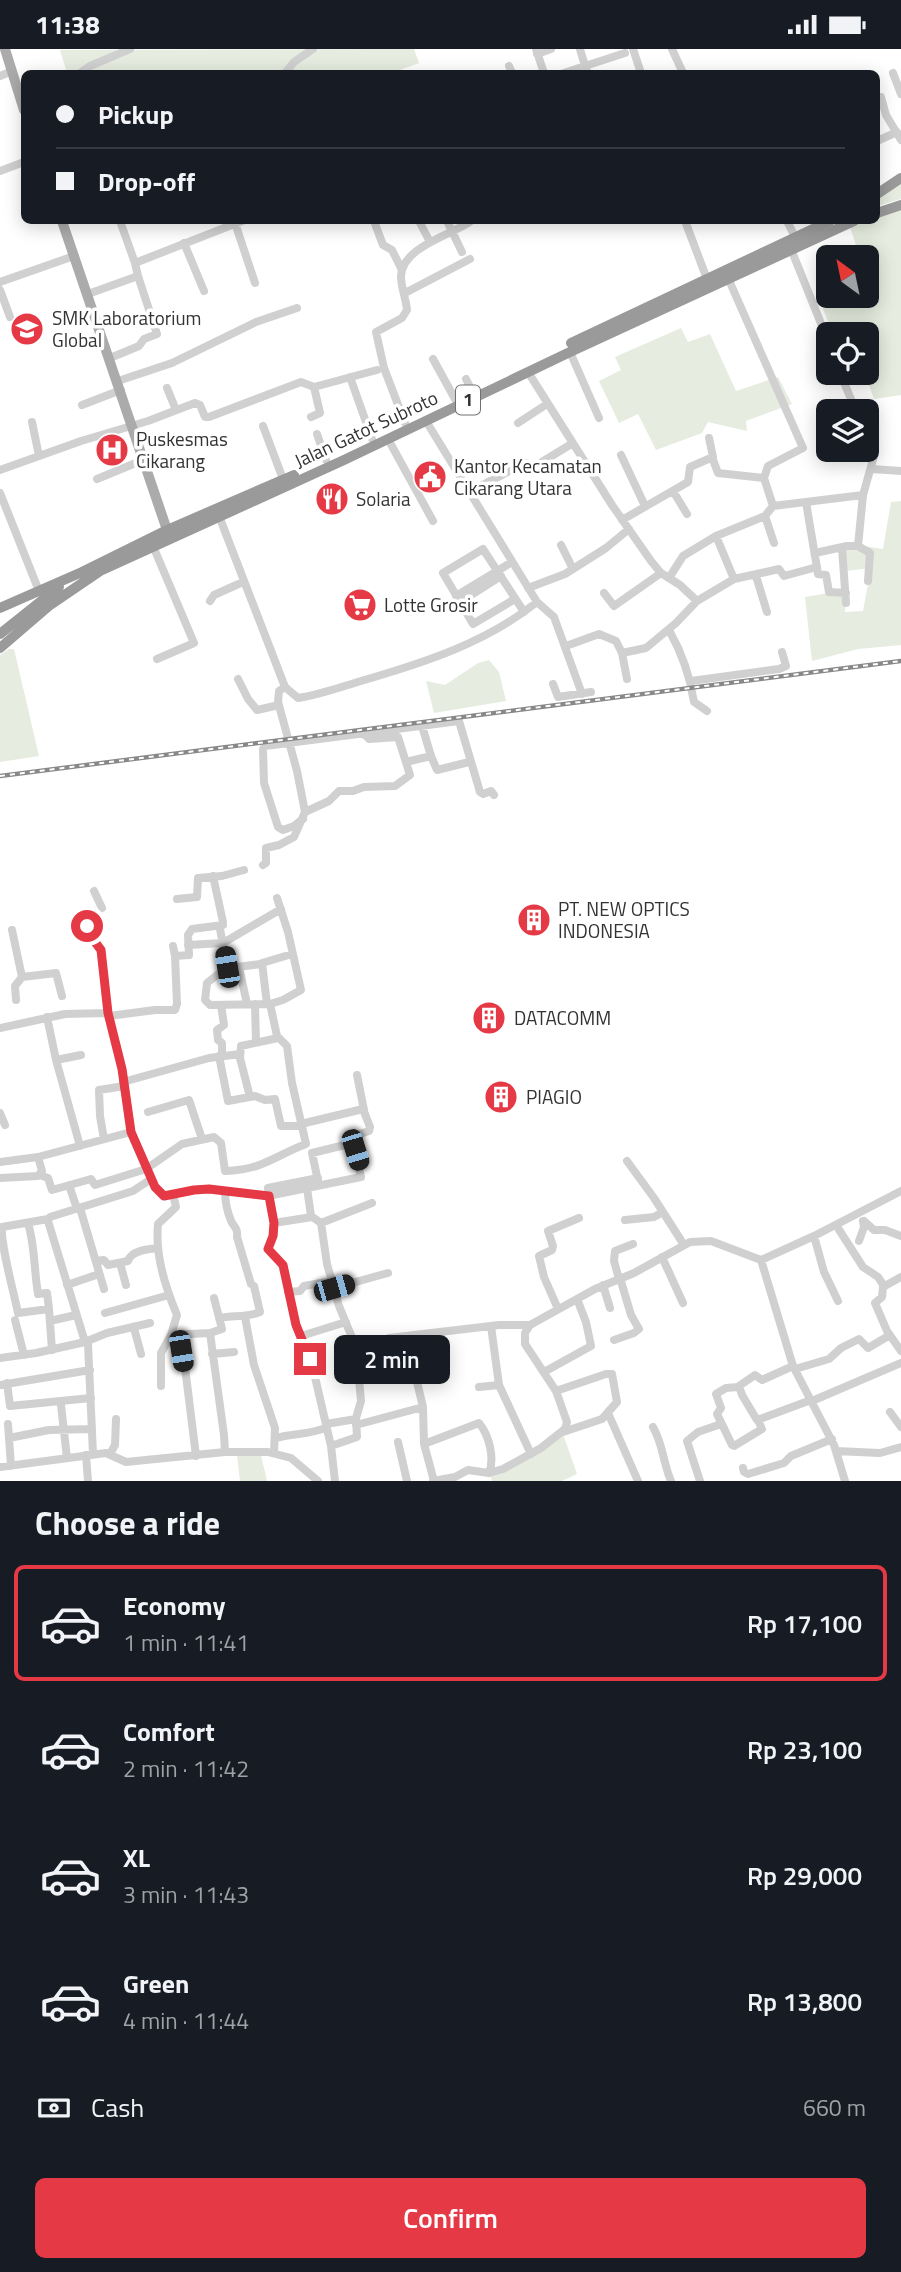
<!DOCTYPE html>
<meta charset="utf-8">
<style>
body{margin:0;font-family:"Titillium Web",sans-serif;background:#242831;color:#f1f3f6;height:100vh;display:flex;flex-direction:column;font-size:26px;white-space:nowrap}
*{box-sizing:border-box;margin:0}
p{font-size:23px;color:#9ea1a6}
.icon{flex:none;width:38px;height:38px;fill:none;stroke:currentColor;stroke-width:2;stroke-linecap:round;stroke-linejoin:round}
.map{position:relative;height:1432px;overflow:hidden}
.panel{display:flex;flex-direction:column;background:#171b24;flex:1}
.panel>*{flex:none}
.top-card{position:absolute;left:21px;top:21px;width:859px;height:154px;border-radius:10px;box-shadow:0 4px 18px #0003;display:grid;align-content:center;height:154px;padding:0 35px;background:#171b24}
.needle{width:46px;rotate:327deg}
.fabs{position:absolute;left:816px;top:196px;display:grid;gap:14px}
.fabs a{display:grid;place-items:center;width:63px;height:63px;border-radius:10px;background:#171b24;box-shadow:0 4px 18px #0003;font-size:35px}
.end{position:absolute;width:32px;height:32px;margin:-16px;border:9px solid #e63946;background:#fff;box-shadow:0 0 0 4px #fff}
.from{border-radius:50%}
.bubble{position:absolute;height:49px;border-radius:10px;background:#171b24;box-shadow:0 4px 18px #0003;font-size:23px;font-weight:600;line-height:49px;text-align:center}
.car{position:absolute;width:21px;height:42px;margin:-21px -10px;border-radius:9px;box-shadow:0 0 5px 2px #0007;background:linear-gradient(#222 24%,#8ab4d8 0 40%,#222 0 76%,#8ab4d8 0 86%,#222 0)}
.top-card b{display:flex;align-items:center;gap:24px;height:66px;font-size:26px}
.top-card b+b{border-top:2px solid #363941}
.top-card i{width:18px;height:18px;background:#f1f3f6}
ul{padding:0;list-style:none}
li{display:flex;align-items:center;gap:21px;height:116px;margin:0 14px 10px;padding:0 21px;border:4px solid transparent;border-radius:10px}
li div{flex:1}
li b{display:block;font-size:26px}
li em{font-style:normal;font-weight:600}
li.current{border-color:#e63946}
li>.icon{width:63px;height:63px;stroke-width:1.5}
h2{padding:0 35px;font-size:32px;line-height:84px}
.pay{display:flex;align-items:center;gap:18px;height:77px;padding:0 35px;font-size:26px}
.pay p{margin-inline-start:auto}
.cta{display:flex;gap:14px;margin-top:auto;padding:14px 35px}
.cta a{flex:1;height:80px;border-radius:10px;background:#e63946;color:#fff;font-size:28px;font-weight:600;line-height:80px;text-align:center}
.status{display:flex;justify-content:space-between;align-items:center;height:49px;padding:0 35px;background:#171b24;direction:ltr}
.status svg{height:19px;fill:currentColor}
.map>svg:first-child{display:block}
.green{fill:#e6ecdf}
.lines{fill:none;stroke-linecap:round;stroke-linejoin:round}
.minor{stroke:#d0d0d0;stroke-width:8}
.major{stroke:#ababab;stroke-width:10}
.highway{stroke:#9a9a9a;stroke-width:10}
.rail-casing{stroke:#888;stroke-width:4.5}
.rail{stroke:#fff;stroke-width:2;stroke-dasharray:5;stroke-linecap:butt}
.route{stroke:#e63946;stroke-width:9}
.labels{text-anchor:middle;stroke-width:7;stroke-linejoin:round;paint-order:stroke}
.shield{fill:#fff;stroke:#707070;stroke-width:2}
.shield-label{font-size:18px;font-weight:bold;fill:#333}
.poi-label{font-size:19px;fill:#333;stroke:#fff;text-anchor:start}
.street-label{font-size:19px;fill:#333;stroke:#fff}
</style>
<div class="status"><b>11:38</b><svg viewBox="0 0 49 12"><path d="M0 12V9h3v3zM5 12V6h3v6zM10 12V3h3v9zM15 12V0h3v12zM26 1h20v11H26zM47 4h2v5h-2z"/></svg></div>
<div class="map">
<svg width="901" height="1432" viewBox="0 0 901 1432">
<rect width="100%" height="100%" fill="#fff"/>
<path class="green" d="M414,0L419,14L392,24H67L60,1Z
M901,135V150L877,157V150Z
M901,161V346L874,350L865,324L866,285H833L816,242L828,238V247H866V208H860L850,178L865,172H877V167Z
M681,279L688,293L710,285L736,342L778,328L792,355L746,372L747,382L708,373L702,384L656,401L638,365L619,374L599,332L621,321L615,308Z
M901,452V596L858,600L812,612L805,548L846,541L845,563L863,562L871,519L846,522L844,494L883,500L891,453Z
M9,600H14L39,707L0,713V606Z
M489,611L499,623L506,652L434,664L426,632L445,636L478,614Z
M563,1385L577,1425L562,1432H492L490,1426Z
M237,1406H261L267,1432H240Z"/>
<g class="lines">
<path class="minor" d="M536,0L544,24
M580,0L585,17L625,4
M633,0L641,24
M672,0L683,24
M537,5L551,0
M509,17L512,24
M80,24L90,17L130,0
M285,24L294,13L313,0
M564,24L585,17L588,24
M893,24L901,45
M0,27L12,22
M881,48L886,66L901,91
M877,92L897,83
M0,122L24,113
M120,172L135,214
M374,172L383,196L392,201L402,221
M419,172L430,193
M447,172L462,203
M685,172L707,230
M787,172L795,188
M235,174L255,234
M184,194L204,242
M791,200L828,292
M0,233L74,207
M0,241L10,268
M405,244L470,210
M88,245L138,227L135,214L242,172
M570,303L599,369
M110,309L139,297L144,290L157,285L138,227
M433,310L455,350
M528,323L612,456L651,512L661,524L680,536L697,552
M840,324L856,362
M350,328L372,390
M466,330L472,342
M118,332L172,314L256,273L297,259
M167,339L176,361
M82,356L121,341
M311,368L320,364L314,338
M426,372L537,553L554,568L582,645
M32,373L39,407
M405,374L384,319L376,283L402,269L407,261C406,250 401,238 401,228C401,198 452,186 471,172
M518,374L547,355
M263,377L283,430
M317,385L326,411
M388,390L433,472
M621,406L645,457
M712,408L718,424L764,429
M872,420L901,422
M0,421L81,392L148,372L195,354L200,356L205,368H209L301,333L314,338L377,321
M97,430L143,411
M673,442L687,465
M470,443C488,432 507,425 524,413L532,419L573,394
M0,444L39,542
M806,453L818,525L826,526L829,543L846,544
M773,457L863,446
M219,467L285,638L298,649C319,646 341,638 361,632C423,614 486,594 537,553
M765,467L774,494
M622,471L688,433L690,418L713,408L709,389
M716,487L734,530
M561,496L573,520
M153,497L194,594L157,610
M858,497L870,504L868,532
M842,499L846,554
M815,504L847,497H858L863,446L874,407V400L866,385
M756,527L767,563
M669,529L683,507L716,487L765,467L773,457L764,429L768,417L803,399L728,229
M528,539L565,525L606,499L629,480
M604,544L614,557L661,524
M456,547L512,513
M515,550L473,575L443,524L483,500L524,563
M210,552L214,546L243,533
M460,553L501,527
M669,581C682,604 690,627 694,653L707,662
M566,597L599,585L616,592L622,604L627,630
M622,604L646,599L676,574L697,552L734,530L779,520L784,527L817,518
M238,630L248,650L257,661L279,656
M691,632L779,620L786,617L782,603
M553,635L558,648L591,643
M431,707L437,721L469,713
M406,713L431,707L422,677
M305,763L329,752L339,742H353L364,738L395,737L410,726L398,688L369,690L363,684
M303,770L294,777L283,781L278,778L264,734L263,700L265,697L459,672L480,743L483,745L491,742L494,746
M263,816L266,814V799L279,796L294,788L305,763L297,722L278,653L279,642L285,638
M213,827L223,873L220,880L227,918L207,934L205,951L210,956L270,955L283,951L301,941L288,883L277,849
M94,842L102,859
M177,850L197,848L198,829L222,827L244,821
M85,864L89,883L101,901L108,964L122,1019L131,1083L155,1138L164,1147L194,1141L209,1140L268,1147L307,1139
M12,881L22,928L15,937L16,951
M188,896L223,894L281,860
M173,897L175,907
M237,918L261,915
M239,918L247,955
M22,928L56,924L62,947
M255,955L256,993
M267,955L262,914L292,905
M221,956L224,976L217,981L218,991L222,994V1007
M109,967L155,961H175L177,955L175,907L189,906L188,886L192,880L223,876
M47,968L56,1011L80,1097
M0,979L65,965L108,964
M219,1007L228,1052L255,1047L265,1051L275,1050L281,1077H302
M56,1011L81,1006
M357,1026L364,1061
M123,1033L209,1009L240,1005
M250,1048L240,1009L241,997L278,989
M148,1063L189,1051L202,1090
M0,1064L5,1076
M301,1075L363,1060L370,1078L369,1082L357,1086L352,1091L361,1128L307,1139L311,1167L321,1174L327,1215L339,1257L351,1286L359,1330L361,1352L356,1369L357,1388L331,1397
M104,1090L100,1067L99,1041L124,1037
M627,1112L654,1149L684,1196
M0,1113L38,1108L131,1083
M40,1126L48,1129L52,1141L91,1130L95,1136L146,1120L182,1095L214,1088L221,1094L225,1122C263,1121 274,1107 306,1095L292,1034L287,997L277,987L270,955
M0,1129L38,1127L42,1122L38,1108
M318,1132L312,1104L353,1094
M69,1136L77,1160
M173,1145L176,1158L158,1175C155,1206 165,1237 177,1266L171,1286L210,1284
M80,1159L104,1240
M312,1168L274,1174L268,1139L318,1129
M48,1170L2,1178C0,1194 14,1244 18,1264L49,1260L52,1301
M625,1171L654,1168L663,1163
M864,1172L874,1181H885L901,1187
M28,1174C35,1197 34,1221 38,1245L47,1244L49,1260
M274,1174V1185L268,1200L283,1216L296,1276L315,1328L331,1397L335,1432
M321,1174L372,1154
M836,1176L863,1218L878,1228L884,1237
M814,1187L824,1223L838,1252
M859,1192L864,1178L863,1172
M662,1208L683,1254
M761,1211L793,1317L834,1396L845,1432
M96,1212L104,1211L108,1216L128,1212C131,1202 147,1200 157,1199
M120,1214L126,1236
M901,1228L883,1238L882,1248L875,1254L887,1282L901,1302
M619,1230L614,1212L615,1202L633,1195
M67,1236L99,1225
M603,1236L610,1259
M334,1239L388,1224
M288,1243L300,1242L304,1237L332,1232
M214,1249L222,1280L210,1284L224,1386L225,1403
M558,1260L544,1228L539,1207L552,1201L553,1197L548,1182L579,1169
M105,1264L169,1246
M245,1268L254,1316L275,1379L274,1404
M219,1269C234,1266 246,1269 260,1263L254,1237L251,1235L237,1188C238,1180 235,1179 231,1172C227,1162 225,1152 225,1142
M15,1271L24,1306
M50,1272L76,1266
M150,1274L107,1284L85,1293L48,1172L50,1168L133,1142L151,1130
M491,1277L499,1336L531,1405
M134,1279L141,1305
M181,1286L196,1407
M301,1287L346,1273
M406,1287L423,1358L424,1395L434,1432
M389,1289L499,1276H530
M614,1291L634,1284L639,1280L631,1266L620,1229
M212,1305L234,1303
M0,1309L36,1304L85,1293L88,1295L93,1405
M793,1317L762,1331L755,1326L739,1337L742,1346L757,1371L811,1351
M795,1320L829,1310L841,1299L859,1290L868,1299L890,1286
M544,1323L591,1297L586,1273L577,1250
M7,1334L10,1357L91,1349
M0,1336L90,1321
M161,1337V1304L171,1286
M479,1338L499,1336
M738,1338L726,1339L716,1345L721,1359L717,1365L732,1396L734,1397L762,1380L758,1371
M556,1342L606,1325H612L617,1353L602,1370L563,1383
M812,1352L901,1314
M61,1356L67,1409
M890,1363L901,1378
M608,1364L638,1432
M8,1375L11,1417
M326,1375L356,1370
M356,1376L423,1358
M653,1378C663,1395 663,1414 671,1432
M9,1389L49,1381L92,1380
M276,1389C293,1384 311,1386 327,1378
M398,1393L407,1432
M424,1395L479,1374C489,1386 495,1409 489,1424
M836,1402L880,1404L901,1398
M110,1405L115,1396L116,1370
M86,1406L88,1432
M0,1418L106,1404L126,1413L225,1403H268L291,1409L318,1432
M743,1419L744,1423L748,1425L784,1414L791,1407L832,1390
M433,1432L455,1428L468,1421L489,1424L503,1420L541,1399L565,1380L567,1373L556,1342L525,1295V1284L530,1276L595,1240L634,1224L690,1193L711,1192L761,1211L814,1187L901,1142
M700,1432L687,1392L698,1383L721,1375"/>
<path class="major" d="M5,0L24,61
M62,172L167,481"/>
<path class="highway" d="M877,145L901,129
M877,164L901,156
M571,294L830,172
M0,559L82,523L167,481L294,426
M0,585L59,538
M0,599L50,556L100,522L344,411L570,303L854,172"/>
<defs>
<path id="rail" d="M0,727L901,612"/>
</defs>
<use href="#rail" class="rail-casing"/>
<use href="#rail" class="rail"/>
</g>
<g class="lines">
<path class="route" d="M87,877L92,889L101,901L108,964L122,1020L131,1083L155,1138L164,1147L194,1141L209,1140L269,1147L274,1174L273,1187L268,1200L283,1216L296,1276L310,1310"/>
</g>
<defs>
<symbol id="school-disc" viewBox="-11 -11 22 22"><circle r="9.5" fill="#e63946" stroke="#fff"/><path d="M0-5L7-2L0 1L-7-2ZM-4 1L0 2.5L4 1V4Q0 6-4 4Z" fill="#fff"/></symbol>
<symbol id="hospital-disc" viewBox="-11 -11 22 22"><circle r="9.5" fill="#e63946" stroke="#fff"/><path d="M-5-5h3v3.5h4V-5h3V5h-3V1.5h-4V5h-3Z" fill="#fff"/></symbol>
<symbol id="civic-disc" viewBox="-11 -11 22 22"><circle r="9.5" fill="#e63946" stroke="#fff"/><path d="M-.6-6.5H3V-4.5H.6V-3L4-1V1h2V6H-6V1h2V-1L-.6-3ZM-1.2 2.5V6h2.4V2.5Z" fill="#fff"/></symbol>
<symbol id="restaurant-disc" viewBox="-11 -11 22 22"><circle r="9.5" fill="#e63946" stroke="#fff"/><path d="M-5-6h1v4h1v-4h1v4h1v-4h1v5L-1.5 .5V6h-2V.5L-5-1ZM5-6V6H3V1.5H1.5Q1.5-4 5-6Z" fill="#fff"/></symbol>
<symbol id="supermarket-disc" viewBox="-11 -11 22 22"><circle r="9.5" fill="#e63946" stroke="#fff"/><path d="M-6-5.5h2.5l.6 2H6L4.5 2H-2.5L-4.4-4H-6ZM-1.5 3.2a1.3 1.3 0 1 0 .1 0ZM3 3.2a1.3 1.3 0 1 0 .1 0Z" fill="#fff"/></symbol>
<symbol id="building-disc" viewBox="-11 -11 22 22"><circle r="9.5" fill="#e63946" stroke="#fff"/><path d="M-4-6H4V6H1V3H-1V6H-4ZM-2.5-4.3h1.7v1.8h-1.7ZM.8-4.3h1.7v1.8H.8ZM-2.5-1h1.7V.8h-1.7ZM.8-1h1.7V.8H.8Z" fill="#fff"/></symbol>
</defs>
<g fill-rule="evenodd">
<use href="#school-disc" x="8" y="261" width="38" height="38"/>
<use href="#hospital-disc" x="93" y="382" width="38" height="38"/>
<use href="#civic-disc" x="411" y="409" width="38" height="38"/>
<use href="#restaurant-disc" x="313" y="431" width="38" height="38"/>
<use href="#supermarket-disc" x="341" y="537" width="38" height="38"/>
<use href="#building-disc" x="515" y="852" width="38" height="38"/>
<use href="#building-disc" x="470" y="950" width="38" height="38"/>
<use href="#building-disc" x="482" y="1029" width="38" height="38"/>
</g>
<g class="labels">
<rect class="shield" x="456" y="336.5" width="24" height="29" rx="5"/>
<g class="shield-label">
<text x="468" y="357">1</text>
</g>
<g class="poi-label">
<text x="52" y="276">SMK Laboratorium<tspan x="52" dy="22">Global</tspan></text>
<text x="136" y="397">Puskesmas<tspan x="136" dy="22">Cikarang</tspan></text>
<text x="454" y="424">Kantor Kecamatan<tspan x="454" dy="22">Cikarang Utara</tspan></text>
<text x="356" y="457">Solaria</text>
<text x="384" y="563">Lotte Grosir</text>
<text x="558" y="867">PT. NEW OPTICS<tspan x="558" dy="22">INDONESIA</tspan></text>
<text x="514" y="976">DATACOMM</text>
<text x="526" y="1055">PIAGIO</text>
</g>
<g class="street-label">
<text transform="translate(366 380) rotate(-25)" y="7">Jalan Gatot Subroto</text>
</g>
</g>
</svg>
<div class="fabs">
<a><svg class="needle" viewBox="-14 -14 28 28"><path d="M0-13l5 13h-10z" fill="#e53935"/><path d="M0 13l5-13h-10z" fill="#9ea1a6"/></svg></a>
<a><svg class="icon" aria-label="locate" viewBox="0 0 24 24"><circle cx="12" cy="12" r="6"/><path d="M12 2v4M12 18v4M2 12h4M18 12h4"/></svg></a>
<a><svg class="icon" aria-label="layers" viewBox="0 0 24 24"><path d="M12 4l9 5-9 5-9-5zM3 14l9 5 9-5"/></svg></a>
</div>
<i class="end from" style="left:87px;top:877px"></i>
<i class="end" style="left:310px;top:1310px"></i>
<div class="bubble" style="left:334px;top:1286px;width:116px">2 min</div>
<i class="car" style="left:227px;top:918px;rotate:351deg"></i>
<i class="car" style="left:355px;top:1101px;rotate:163deg"></i>
<i class="car" style="left:334px;top:1239px;rotate:74deg"></i>
<i class="car" style="left:181px;top:1302px;rotate:171deg"></i>
<div class="top-card">
<b><i class="from"></i>Pickup</b>
<b><i></i>Drop-off</b>
</div>
</div>
<section class="panel">
<h2>Choose a ride</h2>
<ul>
<li class="current"><svg class="icon" aria-label="car" viewBox="0 0 24 24"><path d="M5 17H2v-5l4-1 3-4h7l3 4 3 1v5h-3M9 17h6M6 11h13"/><circle cx="7" cy="17" r="2"/><circle cx="17" cy="17" r="2"/></svg><div><b>Economy</b><p>1 min · 11:41</p></div><em>Rp 17,100</em></li>
<li><svg class="icon" aria-label="car" viewBox="0 0 24 24"><path d="M5 17H2v-5l4-1 3-4h7l3 4 3 1v5h-3M9 17h6M6 11h13"/><circle cx="7" cy="17" r="2"/><circle cx="17" cy="17" r="2"/></svg><div><b>Comfort</b><p>2 min · 11:42</p></div><em>Rp 23,100</em></li>
<li><svg class="icon" aria-label="car" viewBox="0 0 24 24"><path d="M5 17H2v-5l4-1 3-4h7l3 4 3 1v5h-3M9 17h6M6 11h13"/><circle cx="7" cy="17" r="2"/><circle cx="17" cy="17" r="2"/></svg><div><b>XL</b><p>3 min · 11:43</p></div><em>Rp 29,000</em></li>
<li><svg class="icon" aria-label="car" viewBox="0 0 24 24"><path d="M5 17H2v-5l4-1 3-4h7l3 4 3 1v5h-3M9 17h6M6 11h13"/><circle cx="7" cy="17" r="2"/><circle cx="17" cy="17" r="2"/></svg><div><b>Green</b><p>4 min · 11:44</p></div><em>Rp 13,800</em></li>
</ul>
<div class="pay"><svg class="icon" aria-label="cash" viewBox="0 0 24 24"><path d="M3 7h18v10H3z"/><circle cx="12" cy="12" r="2"/></svg>Cash<p>660 m</p></div>
<div class="cta"><a>Confirm</a></div>
</section>
